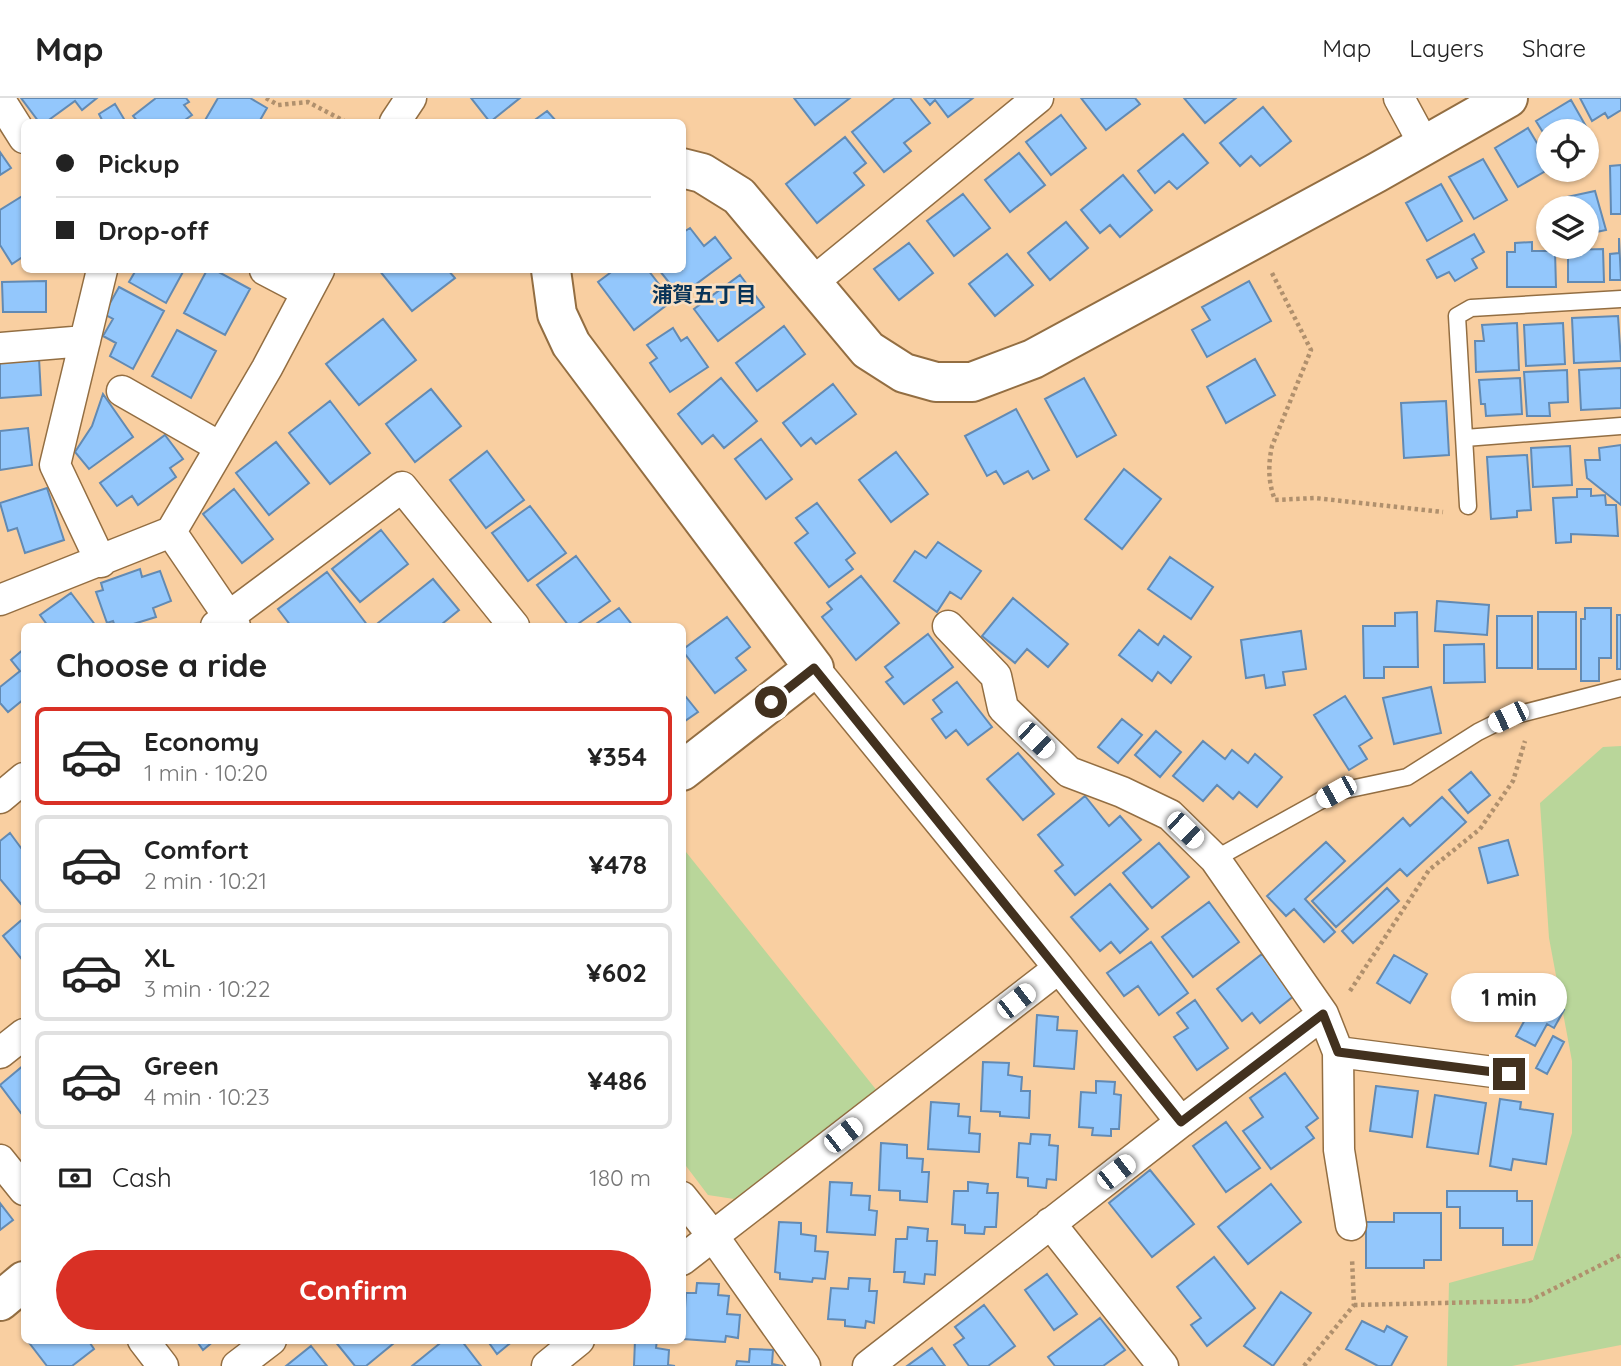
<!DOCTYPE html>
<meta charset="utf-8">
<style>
body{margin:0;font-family:Quicksand,"Noto Sans JP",sans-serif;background:#f6f6f6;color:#222;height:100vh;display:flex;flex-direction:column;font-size:26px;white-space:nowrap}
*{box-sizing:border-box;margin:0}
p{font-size:23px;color:#767676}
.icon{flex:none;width:38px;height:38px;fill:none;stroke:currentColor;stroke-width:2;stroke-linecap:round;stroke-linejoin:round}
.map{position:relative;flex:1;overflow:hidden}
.drawer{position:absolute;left:21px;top:525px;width:665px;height:721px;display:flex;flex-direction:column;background:#fff;border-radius:10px;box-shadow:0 2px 5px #0004}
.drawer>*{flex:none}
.hud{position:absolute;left:21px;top:21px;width:665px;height:154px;border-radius:10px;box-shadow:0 2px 5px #0004;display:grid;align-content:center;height:154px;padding:0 35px;background:#fff}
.fabs{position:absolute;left:1536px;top:21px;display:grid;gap:14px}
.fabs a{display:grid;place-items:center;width:63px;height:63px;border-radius:50%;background:#fff;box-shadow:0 2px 5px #0004;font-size:35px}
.end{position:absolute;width:32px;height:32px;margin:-16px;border:9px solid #42311f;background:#fff;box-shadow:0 0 0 4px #fff}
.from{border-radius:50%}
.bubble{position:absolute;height:49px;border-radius:24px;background:#fff;box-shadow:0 2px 5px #0004;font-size:23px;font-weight:800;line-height:49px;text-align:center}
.car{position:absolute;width:21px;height:42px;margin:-21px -10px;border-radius:9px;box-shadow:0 0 5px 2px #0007;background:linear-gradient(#fff 24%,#345 0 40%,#fff 0 76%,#345 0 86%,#fff 0)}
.hud b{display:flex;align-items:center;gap:24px;height:66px;font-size:26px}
.hud b+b{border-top:2px solid #e0e0e0}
.hud i{width:18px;height:18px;background:#222}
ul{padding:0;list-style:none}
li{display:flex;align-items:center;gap:21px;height:98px;margin:0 14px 10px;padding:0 21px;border:4px solid #e0e0e0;border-radius:10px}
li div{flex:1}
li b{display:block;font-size:26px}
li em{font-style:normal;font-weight:800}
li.current{border-color:#d93025}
li>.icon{width:63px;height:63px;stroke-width:1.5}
h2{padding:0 35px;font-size:32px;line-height:84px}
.pay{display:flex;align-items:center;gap:18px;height:77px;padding:0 35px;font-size:26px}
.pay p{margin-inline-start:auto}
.cta{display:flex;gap:14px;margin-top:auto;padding:14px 35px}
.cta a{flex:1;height:80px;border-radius:42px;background:#d93025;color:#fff;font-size:28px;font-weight:800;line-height:80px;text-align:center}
header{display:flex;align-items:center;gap:42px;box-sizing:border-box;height:98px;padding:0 35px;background:#fff;border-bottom:2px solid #e0e0e0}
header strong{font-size:33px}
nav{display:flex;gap:38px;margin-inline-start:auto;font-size:24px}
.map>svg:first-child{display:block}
.green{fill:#b9d69a}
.building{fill:#93c7fc;stroke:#628ab3;stroke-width:2}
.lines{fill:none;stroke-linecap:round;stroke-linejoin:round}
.lane-casing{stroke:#936e42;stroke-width:19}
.street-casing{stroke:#936e42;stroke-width:33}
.secondary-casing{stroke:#936e42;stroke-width:42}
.path{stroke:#b0906d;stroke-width:4.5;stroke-dasharray:3.5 3.5;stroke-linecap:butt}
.lane{stroke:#fff;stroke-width:16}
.street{stroke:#fff;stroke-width:30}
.secondary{stroke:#fff;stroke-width:38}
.route{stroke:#42311f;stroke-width:9}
.labels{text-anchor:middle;stroke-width:5;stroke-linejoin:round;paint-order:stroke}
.neighbourhood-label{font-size:21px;font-weight:bold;fill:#073358;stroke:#f9e0c4}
</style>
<header>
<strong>Map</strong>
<nav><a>Map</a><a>Layers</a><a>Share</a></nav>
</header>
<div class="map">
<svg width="1621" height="1268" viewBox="0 0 1621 1268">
<rect width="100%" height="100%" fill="#f9cfa1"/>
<path class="green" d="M1621,648V1247L1512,1268H1447L1449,1185L1533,1162L1572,1035V963L1549,840L1540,705L1603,649Z
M682,749L878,994L734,1101L708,1097L683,1064Z"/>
<path class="building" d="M21,0H97L82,12L75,3L46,24H39Z
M156,0H186L189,4L184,7L192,17L182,24H138L133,18Z
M218,0H250L267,10L259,24H204Z
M471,0H520L490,24Z
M794,0H850L815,27Z
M895,0H910L930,25L904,45L911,53L884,74L852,34Z
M924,0H973L948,19L935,2L930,7Z
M1081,0H1135L1140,6L1106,32Z
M1184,0H1236L1205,25Z
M1580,0H1621V12L1608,20L1605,15L1592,23Z
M1571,2L1592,39L1587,42V33H1549V44L1536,23Z
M115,6L124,21L118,24H103L99,16Z
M1263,9L1291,43L1260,68L1251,58L1240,68L1220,45Z
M547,13L557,24H532Z
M1061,17L1086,50L1051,77L1026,44Z
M1528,30L1549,65V71L1518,89L1495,50Z
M1183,36L1208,65L1177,91L1169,83L1155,95L1138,73Z
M845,39L866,65L854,75L864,87L817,125L786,86Z
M0,54L11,70L0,77Z
M1019,55L1045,87L1010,114L985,82Z
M1483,61L1507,102L1474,121L1449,79Z
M1621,67V116H1611L1610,68Z
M1123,77L1152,112L1120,139L1110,127L1100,135L1081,112Z
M1441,86L1462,123L1427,143L1406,105Z
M1595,93L1606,132L1587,136V110H1561L1562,100Z
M963,96L990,130L954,158L927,123Z
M24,97V158L12,166L0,147V112Z
M1066,124L1088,150L1050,182L1028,155Z
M690,130L704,148L715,139L731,160L680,198L659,172H682V135Z
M1474,136L1484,154L1472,161L1477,170L1455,183L1449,174L1437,180L1427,162Z
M1619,140L1621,182H1610V156L1619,155Z
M1532,144V153H1555L1556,189H1507V154H1515V145Z
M909,145L933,175L899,202L874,171Z
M1603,151L1604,184H1568V152Z
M1007,156L1033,187L995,218L969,186Z
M136,172H184L166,205L129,184Z
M207,172H215L250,191L225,237L184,215Z
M379,172H448L455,180L412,213Z
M614,172H648L672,203L634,232L598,184Z
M740,177L764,209L718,243L694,211Z
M46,183V214H3L2,184Z
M1249,183L1271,223L1207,259L1192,232L1210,222L1202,209Z
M119,189L164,213L133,271L110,258L116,245L103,238L113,221L104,216Z
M1618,218L1621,263L1574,265L1572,220Z
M383,221L416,262L359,307L326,266Z
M1517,225L1519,272L1476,274L1475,243H1484L1482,227Z
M1563,225L1565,266L1526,268L1524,227Z
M784,228L805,256L757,293L736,265Z
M673,230L681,243L687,239L708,269L670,294L650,265L657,260L647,247Z
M177,232L216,253L191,300L152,278Z
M39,260L41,297L0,300V262Z
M1255,261L1275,297L1226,325L1207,289Z
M1621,270V310L1581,312L1579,272Z
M1567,272L1568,304L1549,305L1550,318H1527L1524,274Z
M721,280L757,323L724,350L713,337L702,346L678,316Z
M1084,280L1116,337L1077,359L1045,301Z
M1520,280L1522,316L1486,318L1485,306H1481L1479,282Z
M833,286L856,316L816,346L811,340L801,348L783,325Z
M431,291L461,328L415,364L386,326Z
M103,296L133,339L89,371L75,354L92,328Z
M330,303L370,355L330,386L289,335Z
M1446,303L1449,357L1404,360L1401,305Z
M1016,311L1049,372L1033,381L1028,373L1004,386L996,373L987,378L965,338Z
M28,330L32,367L0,372V333Z
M165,337L183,361L170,370L176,379L138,407L132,398L117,408L100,385Z
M761,341L792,381L766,401L735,361Z
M276,344L309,385L269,417L236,375Z
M1621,347V407L1587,380L1585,362H1600L1599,350Z
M1570,348L1572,387L1533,389L1531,350Z
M487,353L524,402L486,430L450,382Z
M896,354L928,396L891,424L859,382Z
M1527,357L1531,412L1517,413V419L1491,421L1487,359Z
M1124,371L1161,401L1122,451L1085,421Z
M47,390L64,442L25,455L17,430L8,433L0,405Z
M234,391L273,441L242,465L203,416Z
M1577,391H1591V398L1605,397L1606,407H1616L1618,438L1571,436V444L1556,445L1553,400L1577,399Z
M817,405L855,455L846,462L853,471L829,489L795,445L808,435L796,420Z
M530,408L566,455L528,483L492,435Z
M381,432L408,466L360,504L332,471Z
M938,444L981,473L961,501L950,494L937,514L894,483L915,453L926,460Z
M576,458L610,503L575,528H569L537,487Z
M1170,459L1213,489L1191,521L1148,491Z
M140,471L142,479L160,473L171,503L153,510L156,519L127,528H115L113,523L107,525L96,494L103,492L101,485Z
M327,474L368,528H291L278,511Z
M861,478L899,525L856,562L822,519L832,511L827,505Z
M433,481L459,512L442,526L443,528H381L378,525Z
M71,495L96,528H48L40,517Z
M1013,500L1068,546L1048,569L1027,551L1015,565L982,538Z
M1437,503L1489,507L1487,537L1435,533Z
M619,510L633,528H593Z
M1585,510H1611V560H1599V583H1581V521H1585Z
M1417,514L1418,569H1384V580H1364L1363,528H1395V515Z
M1538,514H1576V571H1538Z
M1617,517H1621V571H1617Z
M1497,518H1532V570H1497Z
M727,519L750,549L736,560L746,572L715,595L682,552Z
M1139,532L1158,547L1164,538L1191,559L1171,585L1158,574L1152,583L1119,557Z
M1301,533L1306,571L1283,574L1285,587L1266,590L1264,577L1246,580L1241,542Z
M928,536L953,569L904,606L886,584L893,579L885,569Z
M1484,546L1485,584L1444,585V547Z
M24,551V601L8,614L0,605V589L20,573L11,562Z
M957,584L992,629L968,647L956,632L946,640L932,621L942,614L933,602Z
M1431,589L1441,635L1394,646L1383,600Z
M682,594L698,614L682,625Z
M1345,598L1372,640L1359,648L1367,661L1349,672L1314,617Z
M1122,621L1142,637L1118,665L1098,649Z
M1156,633L1181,654L1160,679L1135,657Z
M1203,643L1225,661L1232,652L1248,665L1255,656L1282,679L1257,709L1239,694L1233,701L1217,687L1203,703L1173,678Z
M1018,655L1054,696L1023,722L987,681Z
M1471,674L1490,697L1468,715L1449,692Z
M1085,698L1109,728L1120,718L1141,742L1075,797L1055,773L1063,767L1038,737Z
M1442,699L1466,724L1407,778L1400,771L1336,829L1312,803L1403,720L1410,728Z
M10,735L24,754V803L21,806L0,781V743Z
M1508,742L1518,777L1488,785L1479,750Z
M1326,744L1345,763L1305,801L1335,834L1324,844L1294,811L1286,818L1267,798Z
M1159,745L1189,779L1152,810L1123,775Z
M1110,786L1148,831L1120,855L1111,844L1100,853L1071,819Z
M1387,790L1399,803L1353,845L1342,833Z
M1209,804L1239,844L1193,879L1162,839Z
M24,820V864L3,838Z
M1151,844L1188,895L1159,917L1138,888L1124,898L1107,875Z
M1262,856L1295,897L1260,925L1252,915L1242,923L1217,891Z
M1394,857L1427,876L1410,905L1377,885Z
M1538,898L1564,912L1554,930L1547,926L1535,948L1516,938Z
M1195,902L1228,950L1197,972L1174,939L1188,930L1177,915Z
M1037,917L1058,919L1057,932L1077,933L1074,971L1034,968Z
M1553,938L1564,944L1547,976L1536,970Z
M983,964L1009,965L1008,977L1022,979L1021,993H1030L1029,1020L1000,1018V1014L981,1013Z
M24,967V1019L0,987Z
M1285,975L1318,1020L1306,1029L1314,1040L1271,1071L1243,1033L1263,1019L1250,1000Z
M1096,983L1115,984L1114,996L1121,997L1119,1031H1111V1038L1092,1037L1093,1030L1079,1029L1081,994L1096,995Z
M1376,988L1418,993L1412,1039L1370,1033Z
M1435,997L1486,1005L1478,1056L1427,1049Z
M1500,1001L1521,1004L1520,1011L1553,1016L1546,1066L1513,1061L1511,1072L1490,1068Z
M931,1004L959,1006L958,1018L970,1019L969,1035L980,1036L979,1054L928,1051Z
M1226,1024L1260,1070L1226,1094L1193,1048Z
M1031,1036L1050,1037L1049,1047L1058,1048L1056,1082L1047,1081L1046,1090L1028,1088V1080L1017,1079L1019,1045L1030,1046Z
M881,1045L907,1047V1060L923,1061L922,1074H929L927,1104L900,1102V1093L879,1092Z
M1150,1072L1194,1126L1152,1159L1109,1105Z
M830,1084L852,1085L851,1097L870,1098L869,1112L877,1113L875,1137L827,1134Z
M968,1084L988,1086L987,1095H998L996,1129H985L984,1136L965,1135V1127L952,1126L954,1093H968Z
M1271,1086L1301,1124L1248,1166L1218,1129Z
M1447,1093H1517V1103H1532V1147H1503V1130H1460V1109H1447Z
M0,1105L13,1122L0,1132Z
M1394,1115H1441V1162H1424V1170H1366V1124H1394Z
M779,1124L801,1125V1136L816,1138L815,1153L828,1154L825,1181L813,1180L812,1184L780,1181V1175L775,1174Z
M908,1129L928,1131L927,1143H937L935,1177L925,1176L924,1186L904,1184L905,1174H894L896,1141H907Z
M1214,1159L1255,1210L1207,1248L1191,1227L1201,1220L1177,1189Z
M1047,1176L1077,1216L1054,1232L1025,1192Z
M849,1180L870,1181L869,1193H877L874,1225L866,1223L865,1230L845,1228V1222L828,1221L831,1190L848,1191Z
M697,1185L719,1186L718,1197L729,1198L727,1216L740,1217L738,1240L726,1238L725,1244L683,1241L686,1195H696Z
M1281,1194L1311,1215L1273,1268L1244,1248Z
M984,1207L1015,1248L988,1268H969L954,1247L964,1240L955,1229Z
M1100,1220L1125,1252L1103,1268H1055L1048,1259Z
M1362,1223L1384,1234L1387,1228L1407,1239L1391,1268H1378L1346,1251Z
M27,1242H88L94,1251L72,1268H47Z
M196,1242H215L203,1252Z
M334,1242H392L394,1245L366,1268H355Z
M444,1242H461L481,1268H412Z
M487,1242H514L497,1256Z
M635,1242H657L656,1250L669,1252L668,1267L675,1268H634Z
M311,1248L327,1268H286Z
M932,1250L945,1268H907Z
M750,1251L773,1252L772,1266L783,1268H736L737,1263L749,1264Z"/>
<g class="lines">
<defs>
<path id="lane" d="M1465,340L1621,328
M1468,408L1457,218L1471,210L1621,201
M1215,761L1336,694L1407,679L1478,634L1508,619L1621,590"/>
<path id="street" d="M1399,0L1425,48
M0,2L24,40
M395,24L411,0
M265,172L307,194
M813,184L1038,0
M0,250L85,243
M122,293L220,349
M171,434L235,528
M101,464L55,367L102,172
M0,502L171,434L267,270L319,172
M216,528L402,389L514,528
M948,528L996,578L1003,610L1069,674L1122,694L1170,717L1215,761L1323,916L1338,954L1339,1052L1351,1127
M0,700L24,680
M1338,954L1509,976
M0,955L24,936
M1181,1024L1323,916
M0,1062L24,1092
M682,1099L713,1138L1059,870L814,570
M1050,1125L1163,1268
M682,1162L713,1138L805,1268
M143,1242L163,1268
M237,1268L271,1242
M547,1268L579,1242
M868,1268L1181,1024L1059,870"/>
<path id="secondary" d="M682,70L702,75L739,98L868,252L904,275L936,284H972L1033,261L1376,75L1508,0
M551,172L557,216L571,246L814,570L682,673
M0,1203L24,1183"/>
</defs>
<use href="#lane" class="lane-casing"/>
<use href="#street" class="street-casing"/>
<use href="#secondary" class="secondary-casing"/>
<path class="path" d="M266,0L278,7L308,4L346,24
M1272,175L1311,252L1272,348C1268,367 1268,384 1275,402L1315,400L1443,414
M1350,893L1429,772L1480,731L1513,683L1525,643
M1354,1207L1529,1203L1621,1157
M1304,1268L1354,1207L1352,1160"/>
<use href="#lane" class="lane"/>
<use href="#street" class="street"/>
<use href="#secondary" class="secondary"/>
</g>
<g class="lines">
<path class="route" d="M771,604L814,570L1181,1024L1323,916L1338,954L1509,976"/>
</g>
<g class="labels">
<g class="neighbourhood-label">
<text x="704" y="204">浦賀五丁目</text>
</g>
</g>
</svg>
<div class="fabs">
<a><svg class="icon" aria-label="locate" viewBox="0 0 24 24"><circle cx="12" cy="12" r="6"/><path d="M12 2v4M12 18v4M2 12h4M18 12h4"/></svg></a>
<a><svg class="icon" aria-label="layers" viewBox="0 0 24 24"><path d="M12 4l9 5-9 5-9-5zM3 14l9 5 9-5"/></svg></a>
</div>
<i class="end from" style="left:771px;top:604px"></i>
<i class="end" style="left:1509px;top:976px"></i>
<div class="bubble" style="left:1451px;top:875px;width:116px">1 min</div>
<i class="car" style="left:1508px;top:619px;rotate:244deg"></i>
<i class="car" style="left:1036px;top:642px;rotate:134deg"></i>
<i class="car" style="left:1336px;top:694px;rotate:241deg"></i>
<i class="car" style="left:1185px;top:732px;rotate:134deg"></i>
<i class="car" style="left:1016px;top:903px;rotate:52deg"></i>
<i class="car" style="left:843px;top:1037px;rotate:52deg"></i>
<i class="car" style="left:1116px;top:1074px;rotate:52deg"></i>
<div class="hud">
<b><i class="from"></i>Pickup</b>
<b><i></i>Drop-off</b>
</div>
<section class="drawer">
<h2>Choose a ride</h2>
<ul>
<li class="current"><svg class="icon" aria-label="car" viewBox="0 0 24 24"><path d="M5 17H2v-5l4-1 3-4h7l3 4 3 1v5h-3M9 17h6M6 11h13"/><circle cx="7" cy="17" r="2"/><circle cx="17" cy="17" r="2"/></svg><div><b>Economy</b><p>1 min · 10:20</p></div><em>¥354</em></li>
<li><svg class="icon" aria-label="car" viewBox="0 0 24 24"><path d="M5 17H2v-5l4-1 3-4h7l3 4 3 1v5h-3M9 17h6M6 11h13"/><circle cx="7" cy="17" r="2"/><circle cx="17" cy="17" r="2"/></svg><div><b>Comfort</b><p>2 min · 10:21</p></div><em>¥478</em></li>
<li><svg class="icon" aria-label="car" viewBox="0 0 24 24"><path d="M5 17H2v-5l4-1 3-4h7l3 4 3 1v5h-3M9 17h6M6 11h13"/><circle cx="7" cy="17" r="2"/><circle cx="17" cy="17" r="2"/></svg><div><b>XL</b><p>3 min · 10:22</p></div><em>¥602</em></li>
<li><svg class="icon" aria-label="car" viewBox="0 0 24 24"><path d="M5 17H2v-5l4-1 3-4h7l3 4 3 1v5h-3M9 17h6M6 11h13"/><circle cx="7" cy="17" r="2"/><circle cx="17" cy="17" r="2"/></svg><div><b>Green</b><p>4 min · 10:23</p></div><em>¥486</em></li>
</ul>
<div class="pay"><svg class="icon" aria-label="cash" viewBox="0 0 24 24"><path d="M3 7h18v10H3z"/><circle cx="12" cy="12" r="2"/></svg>Cash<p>180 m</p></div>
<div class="cta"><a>Confirm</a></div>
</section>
</div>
